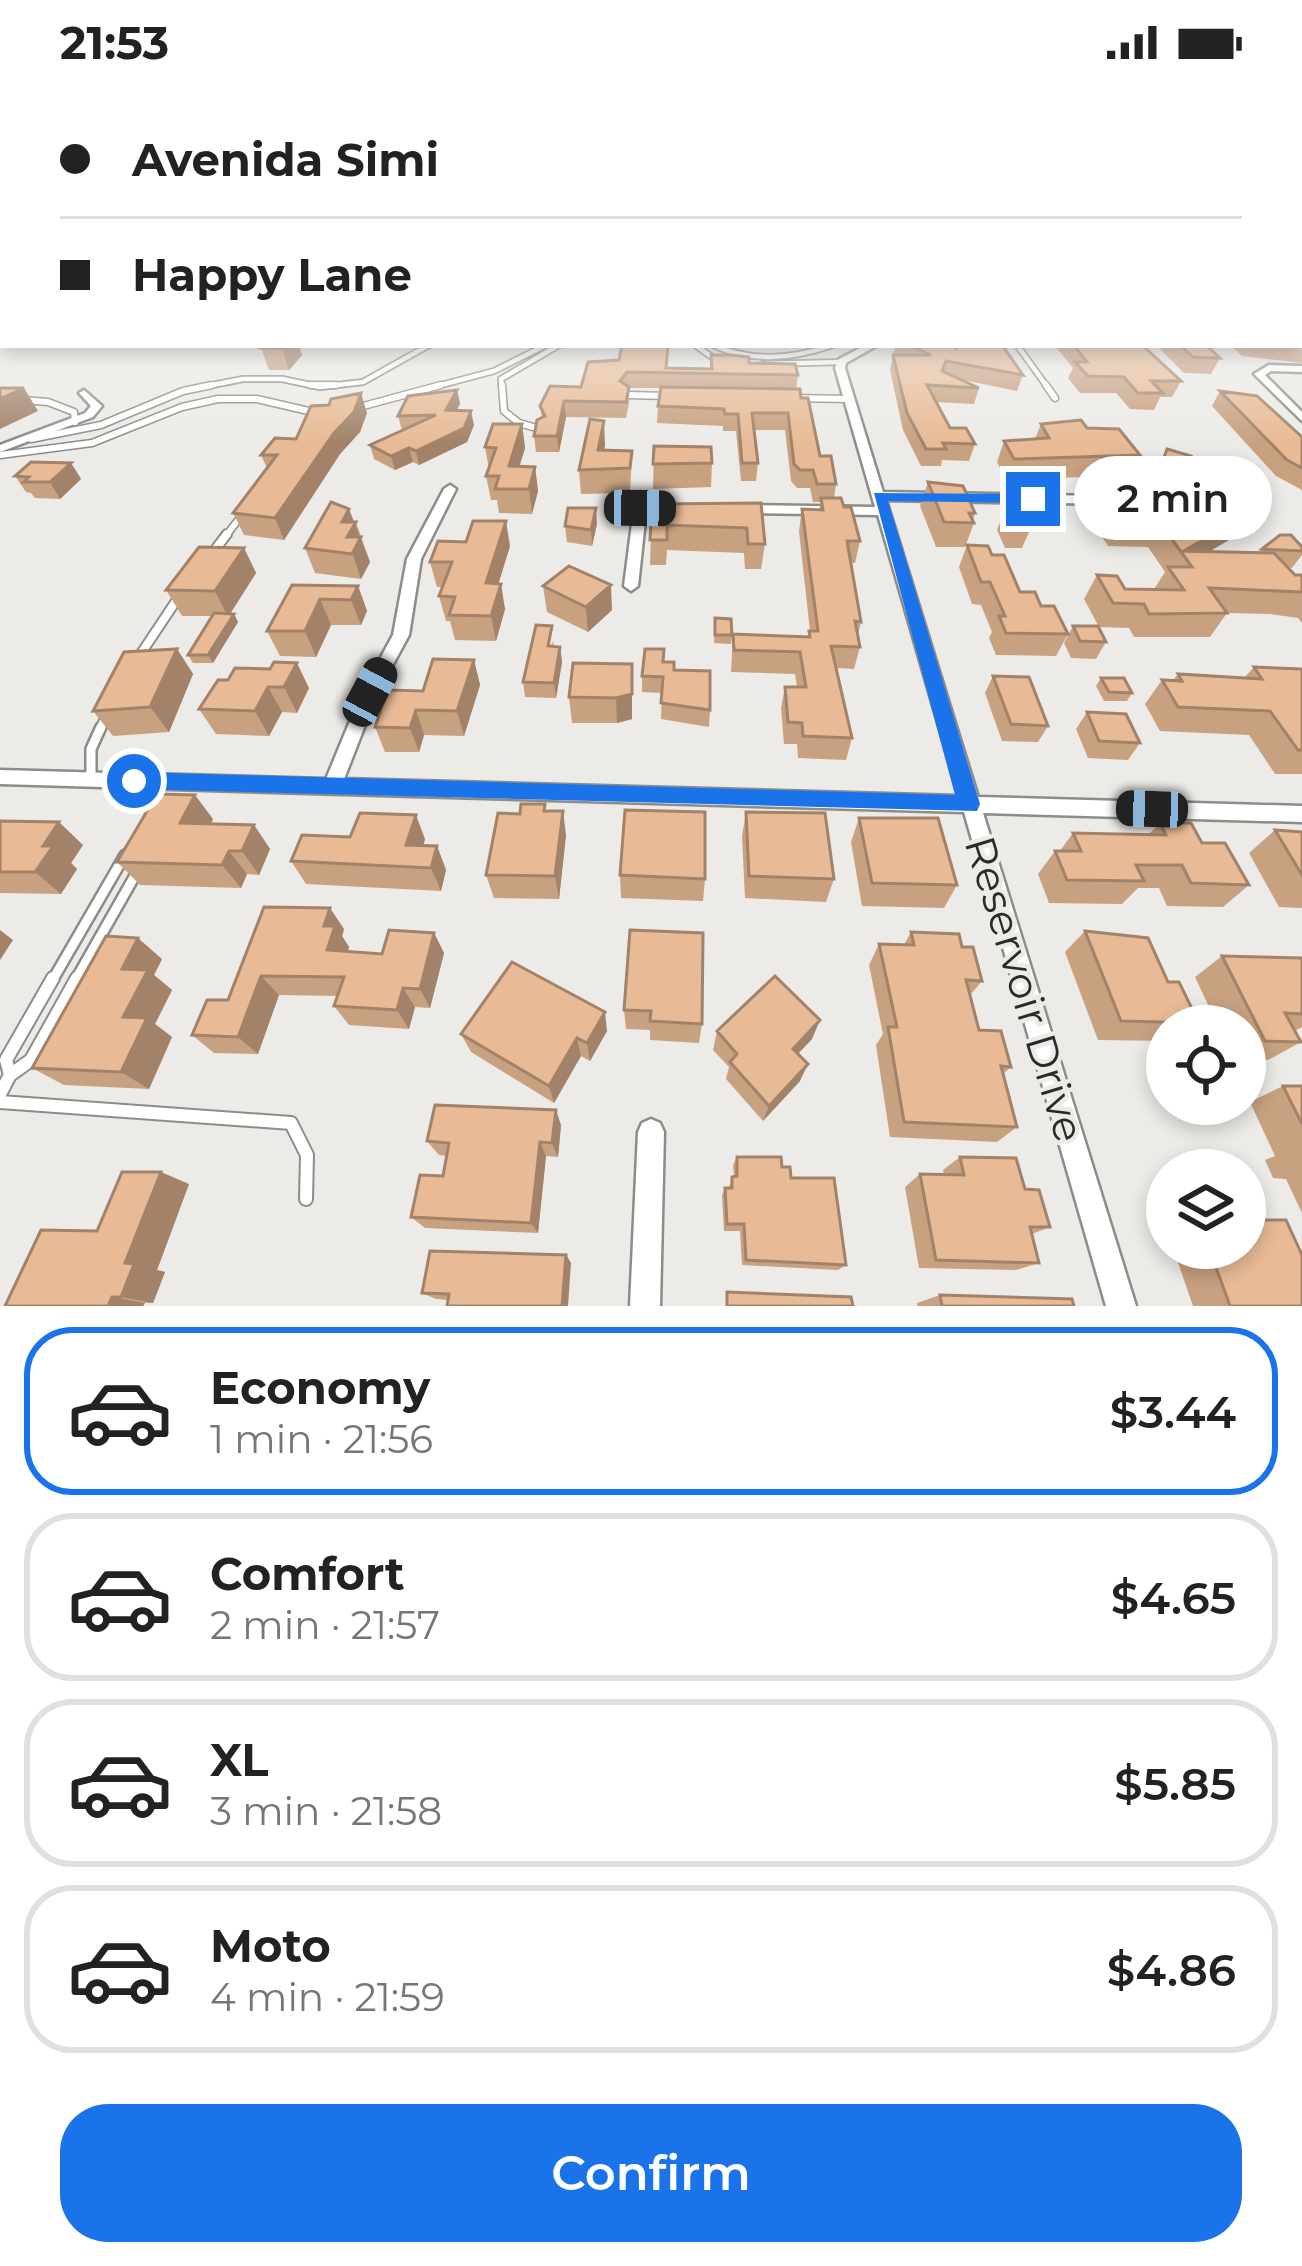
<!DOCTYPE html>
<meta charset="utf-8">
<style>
body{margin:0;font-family:Montserrat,sans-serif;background:#f6f6f6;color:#222;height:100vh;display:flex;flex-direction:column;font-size:45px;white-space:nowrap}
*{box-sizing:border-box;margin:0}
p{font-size:39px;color:#767676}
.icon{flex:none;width:66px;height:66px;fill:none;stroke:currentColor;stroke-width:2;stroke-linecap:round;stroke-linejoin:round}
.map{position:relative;height:1222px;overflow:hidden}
.details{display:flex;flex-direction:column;background:#fff;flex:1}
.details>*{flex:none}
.hud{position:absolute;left:0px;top:0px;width:1302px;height:264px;box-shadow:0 6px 18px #0003;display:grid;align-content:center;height:264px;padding:0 60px;background:#fff}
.tools{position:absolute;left:1146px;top:921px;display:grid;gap:24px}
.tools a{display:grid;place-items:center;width:120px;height:120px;border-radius:50%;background:#fff;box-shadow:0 6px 18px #0003;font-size:60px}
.end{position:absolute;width:54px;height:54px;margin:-27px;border:15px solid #1a73e8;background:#fff;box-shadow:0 0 0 6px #fff}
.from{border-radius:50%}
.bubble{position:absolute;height:84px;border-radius:42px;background:#fff;box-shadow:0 6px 18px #0003;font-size:39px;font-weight:600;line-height:84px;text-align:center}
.car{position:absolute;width:36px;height:72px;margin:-36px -18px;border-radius:15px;box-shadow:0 0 9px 3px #0007;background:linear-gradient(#222 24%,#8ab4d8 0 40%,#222 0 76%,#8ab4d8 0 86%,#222 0)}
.hud b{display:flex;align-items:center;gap:42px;height:114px;font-size:45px}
.hud b+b{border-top:3px solid #e0e0e0}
.hud i{width:30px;height:30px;background:#222}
ul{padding:21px 0 0;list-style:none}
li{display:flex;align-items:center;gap:36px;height:168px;margin:0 24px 18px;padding:0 36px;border:6px solid #e0e0e0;border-radius:48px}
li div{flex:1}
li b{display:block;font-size:45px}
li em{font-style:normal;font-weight:600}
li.current{border-color:#1a73e8}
li>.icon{width:108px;height:108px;stroke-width:1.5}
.primary-button{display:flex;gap:24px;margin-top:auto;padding:24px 60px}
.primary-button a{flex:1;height:138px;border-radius:48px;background:#1a73e8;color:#fff;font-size:48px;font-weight:600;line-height:138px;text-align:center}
.status{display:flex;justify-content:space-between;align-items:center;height:84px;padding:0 60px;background:#fff;direction:ltr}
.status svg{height:33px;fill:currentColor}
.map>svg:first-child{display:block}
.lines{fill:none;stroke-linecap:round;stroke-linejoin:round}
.lane-far4-casing{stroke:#8e8c89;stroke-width:8}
.lane-far3-casing{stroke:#8e8c89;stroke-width:9}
.lane-far2-casing{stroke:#8e8c89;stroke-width:12}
.lane-far1-casing{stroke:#8e8c89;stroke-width:14}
.lane-casing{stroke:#8e8c89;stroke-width:16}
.street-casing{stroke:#8e8c89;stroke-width:5}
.lane-far4{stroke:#fff;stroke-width:4.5}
.lane-far3{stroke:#fff;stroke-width:6}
.lane-far2{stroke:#fff;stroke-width:8}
.lane-far1{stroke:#fff;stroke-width:9}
.lane{stroke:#fff;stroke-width:12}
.street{fill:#fff;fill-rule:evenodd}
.wall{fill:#c8a181}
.shaded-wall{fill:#a28369}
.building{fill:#e8bb96;stroke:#a28369;stroke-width:3}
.route{fill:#1a73e8}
.labels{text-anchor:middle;stroke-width:9;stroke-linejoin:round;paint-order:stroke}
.street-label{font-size:42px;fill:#2b2a29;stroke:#ecebe7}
</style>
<div class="status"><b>21:53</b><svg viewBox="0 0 49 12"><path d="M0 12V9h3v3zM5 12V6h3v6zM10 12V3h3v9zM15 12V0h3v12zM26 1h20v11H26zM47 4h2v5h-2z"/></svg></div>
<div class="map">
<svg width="1302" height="1222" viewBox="0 0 1302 1222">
<rect width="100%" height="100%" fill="#ecebe7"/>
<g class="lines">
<defs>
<path id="lane-far4" d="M695,261L719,278
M713,261C752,279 793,275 833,261
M1017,261L1048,304
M764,280L841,278
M197,304L243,295H282L320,303L363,298L429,261
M430,304L494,287L546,261
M502,304L501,295L559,261"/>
<path id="lane-far3" d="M311,301H336
M502,301L504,327L519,339L540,345
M1046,301L1055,314
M628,311L668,312
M791,314L849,315
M22,316L48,318L74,328L75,338
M356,324L441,301
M31,355L101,341L183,307L212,301
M0,371L92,359L182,323L218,315H257L317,329
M225,453L242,431"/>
<path id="lane-far2" d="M211,471L227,450
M138,574L180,511
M100,646L105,634"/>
<path id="lane-far1" d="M91,694V665L101,643
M52,897L125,771
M75,897L137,788"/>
<path id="lane" d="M53,894L6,976L10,991L31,976L77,894
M0,1010L10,991
M0,1018L291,1039L307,1071L306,1115"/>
<path id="street" d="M866,261H878L846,279L845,284L883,408L1161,413L1167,417L1161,421L886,416L978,713L1302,722V738L983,729L1136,1222H1106L964,728L0,700V686L326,695L362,608L393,551L407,475L444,405L450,401L456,405L421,475L409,551L378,608L344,695L959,712L878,431L742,429L736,425L742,421L875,423L835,284L839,275Z
M1269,281L1302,282V288L1271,287L1265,291L1302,328V337L1254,290Z
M84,306L102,322L93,333L0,368V361L85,329L91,322L79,309Z
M640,420H674L680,424L674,428H646L638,502L631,507L624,502L634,424Z
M651,1035L660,1039L664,1048L660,1222H630L638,1048L642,1039Z"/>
</defs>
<use href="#lane-far4" class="lane-far4-casing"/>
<use href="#lane-far3" class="lane-far3-casing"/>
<use href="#lane-far2" class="lane-far2-casing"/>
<use href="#lane-far1" class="lane-far1-casing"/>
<use href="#lane" class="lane-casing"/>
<use href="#street" class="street-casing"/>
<use href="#lane-far4" class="lane-far4"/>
<use href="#lane-far3" class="lane-far3"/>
<use href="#lane-far2" class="lane-far2"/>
<use href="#lane-far1" class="lane-far1"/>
<use href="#lane" class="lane"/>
<use href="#street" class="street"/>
</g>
<path class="wall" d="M1302,201V279L1242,272L1230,261H1299Z
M264,261H299L302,271L289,286H269L261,264Z
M895,261H1002L1023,291L1017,307L963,296L979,304L974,320L936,318L950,344L975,360L969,377L942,376L941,382H921L903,346L890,286Z
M1038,261H1142L1181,297L1172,313H1160L1154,326L1130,325L1116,309H1080L1068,294L1073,284L1055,262Z
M1156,261H1206L1220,274L1211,290L1184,289Z
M711,271L798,291L796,305L801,314L820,372L836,400L834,414L844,423L860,457L855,479H851L861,538L858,550L860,563L854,585L836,584L852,654L846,676L798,674L797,660H784L781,624L785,603H797L795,590L731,588L733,550L807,553L810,547L799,447L802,425L819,426L821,418H813L810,404H797L791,397L785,346H754L758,379L756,397H741L736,347H723V342L657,339L658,322L661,304H629V319L626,334L566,333L559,368H536L534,352L542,334L540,322L581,303L588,278L667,284L710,285Z
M457,306L460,320L456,326L474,341L467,358L419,381L413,378L395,386L374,375L370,361L402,346L398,332Z
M1220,307L1302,353V406L1276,392L1212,322Z
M367,329L360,348L340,370L284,456L244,451L233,429L267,384L261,371L296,355Z
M522,340L525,364L519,383H535L538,407L532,430L499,429L497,416H491L486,392L489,385L485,363Z
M1041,340L1087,344L1140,371L1130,392L1006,395L997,378L1004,357L1035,355Z
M605,361L604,366L632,367L630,409L581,410L579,386Z
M654,362L712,379L711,403L653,405Z
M1167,365L1186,386L1177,402L1153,395Z
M71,379L81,395L60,415L35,414L31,409L26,408L15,392Z
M928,398L975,429L973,436L974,439L965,463H936L920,422Z
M1105,416L1182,431L1267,421L1251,443L1209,468H1259L1262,465L1302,463V471L1292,484L1287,483L1295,491H1302V539L1298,534L1270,530L1227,529L1210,553H1134L1129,544L1099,543L1084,515L1097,491L1125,505H1154L1165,488L1148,463L1108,462L1093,439Z
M761,419L765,460L761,485H745L744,469L667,466L666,481H650L652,420Z
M1007,421L1033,439L1022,464H1005L997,446Z
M354,438H356L370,478L361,495L315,489L305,464Z
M597,440L592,462L567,458L565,442Z
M967,461L992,471L1020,508L1041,522L1068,550L1056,572L996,571L989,554L992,548L981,521L972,520L959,483Z
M510,462L498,500L505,525L496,557L455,556L450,537H446L439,512L443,503H437L430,478Z
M244,464L256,489L230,530H234L238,538L213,579H193L188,571L212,532H182L166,506Z
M292,501L358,502L367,527L361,541H331L316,573L280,572L267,547Z
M543,502L612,526L588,548L547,528Z
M715,534L732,551L731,560L714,559Z
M1073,542L1106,558L1096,575L1071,574L1064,559Z
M554,557L553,562L560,563L562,578L556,614L525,613L523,598Z
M177,565L193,590L169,648L113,652L93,627Z
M474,576L480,601L464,652L424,651L419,668H385L375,643L423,607Z
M663,578L674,586L710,626L709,643L661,635L662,609L642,608V592Z
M632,580V635L617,639H572L569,613Z
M1254,583L1302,585V690H1275L1249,651L1160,647L1145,620L1162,596H1173L1178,590L1244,594Z
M993,592L1048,642L1038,658L1002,657L985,609Z
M1101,594L1132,609L1127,617H1104L1096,602Z
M218,596L309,604L297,629L282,628L269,652L216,650L199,625Z
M1087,628L1140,659L1128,676L1088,674L1076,645Z
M546,727L566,751L559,815L494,814L486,791L520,730Z
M746,728L834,795L826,818L745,814L742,752Z
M859,734L957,801L944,824L862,822L851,758Z
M213,735L211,740L254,741L270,765L259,791L247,790L241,804L140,801L117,778Z
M0,737L83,761L71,779L77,785L61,810L0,809Z
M1160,739L1202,759L1249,801L1223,823L1167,822L1159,804H1138L1122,820L1049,819L1038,790L1055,767H1060L1073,749L1149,750Z
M1275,746L1302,748V824L1279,823L1249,769Z
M425,755L423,761L437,762L446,786L441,807L306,800L291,777Z
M620,791L705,795L703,817L621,814Z
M264,823L344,845L342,852L349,863L347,867L382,870L434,849L444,869L430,924L415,923L409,945L349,941L334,922L338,912L279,911L258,970L214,969L192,951L228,916Z
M630,846L702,940L699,959L650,956V946L626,945L624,926Z
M1085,847L1168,898L1199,939L1194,942H1167V957L1098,956L1065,868Z
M911,848L962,863L982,897L970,911L979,946L1011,983L1003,990L1017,1043L997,1058L890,1053L876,961L883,950L869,881L879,860L904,861Z
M1222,872L1302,874V943L1295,947L1301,958L1268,976L1245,975V942H1218L1195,893Z
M162,875L154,891L172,906L155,940L172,953L149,1005L64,1001L32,984Z
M607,947L590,977L581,972L554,1019L471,968L461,950Z
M717,947L812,955L798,970L800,997L763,1037L726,995L729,983L713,966Z
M1283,1002H1302V1129L1286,1095L1273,1094L1265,1076L1275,1072L1250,1018Z
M561,1041L558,1073L546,1072L538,1149L425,1144L411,1133L443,1092L447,1072L439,1071L427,1057Z
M737,1073L782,1083L846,1181L838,1186L742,1181L740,1147H724L722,1111L725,1104H729L732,1093L734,1092L733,1081Z
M960,1073L1025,1105L1050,1143L1032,1150L1039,1179L1016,1186L919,1184L905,1103L920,1090L944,1091L943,1086Z
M189,1100L157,1186L165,1188L153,1219H145L143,1222H5L97,1147Z
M1173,1164H1245L1302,1222H1193Z
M566,1171L571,1179L448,1216L436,1215L422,1209Z
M940,1211L1074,1222H917V1219Z"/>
<path class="shaded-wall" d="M285,261H299L302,271L289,286L282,265Z
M24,304L38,327L0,345V315Z
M457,306L460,320L449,340L446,326Z
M361,309L367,329L360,348L340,370L284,456L275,434Z
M564,317L566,333L559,368L557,352Z
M471,327L474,341L467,358L419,381L416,367Z
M604,337L605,361L600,390L598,366Z
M522,340L525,364L512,407L509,382Z
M409,364L413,378L395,386L391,372Z
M71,379L81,395L60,415L50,398Z
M535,383L538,407L532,430L529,405Z
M1267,421L1251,443L1189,479L1183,467Z
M596,424L597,440L592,462L591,446Z
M349,425L370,478L361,495L342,438Z
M506,437L510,462L491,524L486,499Z
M244,464L256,489L228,533L215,507Z
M501,500L505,525L496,557L491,532Z
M611,501L612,526L588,548L586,523Z
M358,502L367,527L361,541L351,516Z
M320,515L331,541L316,573L305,547Z
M234,530L238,538L213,579L208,571Z
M560,563L562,578L556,614L554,599Z
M177,565L193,590L169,648L150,623Z
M474,576L480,601L464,652L457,627Z
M297,579L309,604L297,629L284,603Z
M632,580V635L617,639L616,614Z
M268,603L282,628L269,652L255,627Z
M416,626L424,651L419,668L410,644Z
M195,711L213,735L199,763L180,739Z
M563,727L566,751L559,815L555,792Z
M416,731L425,755L417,784L406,761Z
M59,738L83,761L71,779L77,785L61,810L35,788L43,762Z
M254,741L270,765L259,791L242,767Z
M437,762L446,786L441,807L431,784Z
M229,767L247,790L241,804L222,781Z
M330,824L344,845L342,852L349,863L342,886L327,866L324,842Z
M0,846L13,856L0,876Z
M434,849L444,869L430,924L420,905Z
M138,854L162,875L154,891L172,906L155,940L172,953L149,1005L121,988L122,885Z
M261,892L279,911L258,970L238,953Z
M403,904L415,923L409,945L397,926Z
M605,928L607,947L590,977L587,959Z
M820,936L812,955L785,983L793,965Z
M577,954L581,972L554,1019L549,1002Z
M808,980L800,997L763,1037L769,1022Z
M556,1026L561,1041L558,1073L552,1059Z
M540,1058L546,1072L538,1149L531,1139Z
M161,1088L189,1100L157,1186L165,1188L153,1219L121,1213L125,1179Z
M566,1171L571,1179L568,1222H562Z
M112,1213L145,1219L143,1222H108Z"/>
<path class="building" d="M1299,200L1302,201V261H1298Z
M264,261H285L282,265L261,264Z
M622,261H668L666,284L712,285L711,271H731L749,273V279L795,280L798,291L627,288L620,297L629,303L626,318L564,317L557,352H534L537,336L545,332L540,322L550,302L581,303L588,278L619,276Z
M909,261H950L956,264L955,261H1002L1023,291L946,277L942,287L979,304L927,301L950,344H966L975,360L943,359L946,365H926L907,329L893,271H931Z
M1074,261H1142L1181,297H1151L1163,309H1138L1124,293L1088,292L1075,278H1087Z
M1180,261H1206L1220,274L1193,273Z
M661,303L800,305L801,314H808L820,372H831L836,400H817L813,386H800L794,380L788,329H752L758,379H742L738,330H725L724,325L658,322Z
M0,304H24L0,315Z
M457,306L446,326L471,327L464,344L416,367L409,364L391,372L370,361L436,331L398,332L408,312Z
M1220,307L1257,312L1302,353V384L1287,376Z
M361,309L354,328L334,349L275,434L233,429L277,371H261L275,354L296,355L311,322L329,321L331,315Z
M590,335L604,337L598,366L632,367L630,384L579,386Z
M1081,336L1087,344L1119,345L1140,371L1014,375L1004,357L1049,354L1041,340Z
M493,340H522L509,382L535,383L529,405H495L499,392H486L496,364L485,363Z
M654,362L711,363L712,379L653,380Z
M1167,365L1191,372L1186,386L1162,379Z
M31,378L71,379L50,398H24L29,393L15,392Z
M928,398L963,402L975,429H969L974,439L944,438Z
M1232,404L1267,421L1183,467L1274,469L1295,491H1302V508L1209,504L1227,529L1149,530L1144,520L1113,519L1097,491L1117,492L1125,505L1184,506L1168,483H1192L1161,440L1120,439L1105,416L1171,418L1182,431Z
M821,414H841L844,423H851L860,457H847L861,538L855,537L860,563L831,562L852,654L803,652L802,639L788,638L785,603H806L800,568L734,566L733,550L810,553L809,547H818L802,425L823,426Z
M331,418L349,425L342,438H356L347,453H361L352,470L305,464Z
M761,419L765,460H748L747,444L667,441V456H650L652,420Z
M1007,421L1024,422L1033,439H1015Z
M568,424H596L591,446L565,442Z
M473,437H506L486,499L501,500L491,532L449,531L455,513L439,512L452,478H430L438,457L466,458Z
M1280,451H1291L1302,463V467L1262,465Z
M967,461L988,462L992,471H1004L1020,508H1035L1041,522H1054L1068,550L1006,549L999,532H1005L990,498H981Z
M199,463L244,464L215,507L166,506Z
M569,482L611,501L586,523L543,502Z
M292,501L358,502L351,516L320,515L305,547H267Z
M214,529L234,530L208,571H188Z
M715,534L731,535L732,551H715Z
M536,541L552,542L548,562L560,563L554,599L523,598Z
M1073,542H1098L1106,558L1080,557Z
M177,565L150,623L93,627L124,568Z
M645,565H664L663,578H674V586L710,587V626L661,619L663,593L642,592Z
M433,575L474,576L457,627L416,626L410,644L375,643L388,606L423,607Z
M274,578L297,579L284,603H268L255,627L199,625L218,596H228L235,584L270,585Z
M573,579L632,580V610L616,614L569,613Z
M1254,583L1302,585V666H1298L1270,627L1178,623L1162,596L1182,597L1178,590L1262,595Z
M993,592L1029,593L1048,642L1011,640Z
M1101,594H1124L1132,609L1109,608Z
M1087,628L1126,630L1140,659L1099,657Z
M157,710L195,711L180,739L254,741L242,767H229L222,781L117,778Z
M521,720H545L544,727H563L555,792L486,791L498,729L520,730Z
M625,726L705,728V795L620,791Z
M746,728L825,729L834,795L749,792Z
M360,729L416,731L406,761L437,762L431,784L291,777L302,751L350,753Z
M859,734H938L957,801L872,799Z
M0,737L59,738L43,762H53L35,788H0Z
M1160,739H1191L1202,759H1225L1249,801L1191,799L1182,781H1136L1144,797L1067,796L1055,767H1081L1073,749L1166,751Z
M1275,746L1302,748V791Z
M264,823L330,824L324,842H335L327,866L382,870L389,846L434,849L420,905L403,904L397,926L334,922L344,893L261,892L238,953L192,951L207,916H228Z
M630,846L703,849L702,940L650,937L651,927L624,926Z
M1085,847L1148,854L1168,898H1179L1199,939L1121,937Z
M911,848L959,850L962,863H973L982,897L966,896L979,946L1001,947L1011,983L1001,982L1017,1043L904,1038L888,943H897L879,860L914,861Z
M106,852L138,854L122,885L148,886L123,933L147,934L121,988L32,984Z
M1222,872L1302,874V930L1285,929L1301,958L1265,957Z
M512,878L605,928L587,959L577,954L549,1002L461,950Z
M775,892L820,936L793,965L808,980L769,1022L730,978L737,970L717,947Z
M1283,1002H1302V1040Z
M435,1021L556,1026L552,1059L540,1058L531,1139L411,1133L420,1091L443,1092L449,1059L427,1057Z
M737,1073H781L782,1083H790L791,1094H834L846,1181L746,1176L744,1140H727L725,1104H732V1093L737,1092Z
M960,1073L1016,1074L1025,1105L1039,1106L1050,1143H1030L1039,1179L936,1176L920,1090L964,1091Z
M122,1088H161L125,1179L134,1180L121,1213H112L108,1222H5L41,1146L97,1147Z
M1245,1136H1286L1302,1171V1222H1230L1209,1164H1245Z
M430,1167L566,1171L562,1222H447L449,1210L422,1209Z
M727,1208L851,1213L853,1222H727Z
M940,1211L1072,1215L1074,1222H942Z"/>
<linearGradient id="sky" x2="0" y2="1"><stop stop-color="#7da7d8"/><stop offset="0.52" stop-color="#f6f6f4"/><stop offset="1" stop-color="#f6f6f4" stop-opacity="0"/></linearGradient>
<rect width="1302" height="359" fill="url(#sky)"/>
<path class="route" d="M874,409L1033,410L1040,415L1033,419L888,417L980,720L977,727L134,705L123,697L134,688L955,711Z"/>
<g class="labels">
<g class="street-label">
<text transform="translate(1025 905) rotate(73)" y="15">Reservoir Drive</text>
</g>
</g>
</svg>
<div class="tools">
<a><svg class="icon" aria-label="locate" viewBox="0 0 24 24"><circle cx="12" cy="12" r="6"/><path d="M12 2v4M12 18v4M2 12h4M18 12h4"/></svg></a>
<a><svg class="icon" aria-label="layers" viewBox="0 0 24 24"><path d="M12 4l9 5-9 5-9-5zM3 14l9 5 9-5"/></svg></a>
</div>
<i class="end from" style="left:134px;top:697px"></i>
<i class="end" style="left:1033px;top:415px"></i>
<div class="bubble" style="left:1074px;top:372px;width:198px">2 min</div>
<i class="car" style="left:640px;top:424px;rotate:91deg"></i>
<i class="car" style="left:370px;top:608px;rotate:28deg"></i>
<i class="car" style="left:1152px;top:725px;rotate:272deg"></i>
<div class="hud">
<b><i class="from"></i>Avenida Simi</b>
<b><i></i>Happy Lane</b>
</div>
</div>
<section class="details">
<ul>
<li class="current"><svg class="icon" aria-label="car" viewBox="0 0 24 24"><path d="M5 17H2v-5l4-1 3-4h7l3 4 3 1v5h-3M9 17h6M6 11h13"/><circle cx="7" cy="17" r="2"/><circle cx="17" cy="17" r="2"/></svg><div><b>Economy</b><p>1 min · 21:56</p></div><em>$3.44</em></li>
<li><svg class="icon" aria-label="car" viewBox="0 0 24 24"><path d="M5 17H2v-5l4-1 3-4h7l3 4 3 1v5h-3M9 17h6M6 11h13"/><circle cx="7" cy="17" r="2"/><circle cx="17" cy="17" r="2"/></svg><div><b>Comfort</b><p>2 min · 21:57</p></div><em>$4.65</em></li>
<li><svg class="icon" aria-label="car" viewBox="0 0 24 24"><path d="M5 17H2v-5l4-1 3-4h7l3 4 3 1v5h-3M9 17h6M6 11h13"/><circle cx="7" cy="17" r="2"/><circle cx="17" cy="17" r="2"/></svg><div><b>XL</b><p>3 min · 21:58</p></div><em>$5.85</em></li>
<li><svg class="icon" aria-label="car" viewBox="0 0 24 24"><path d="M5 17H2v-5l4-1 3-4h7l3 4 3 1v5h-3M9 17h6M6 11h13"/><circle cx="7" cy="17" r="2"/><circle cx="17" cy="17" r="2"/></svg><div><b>Moto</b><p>4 min · 21:59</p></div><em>$4.86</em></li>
</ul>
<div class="primary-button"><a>Confirm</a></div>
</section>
